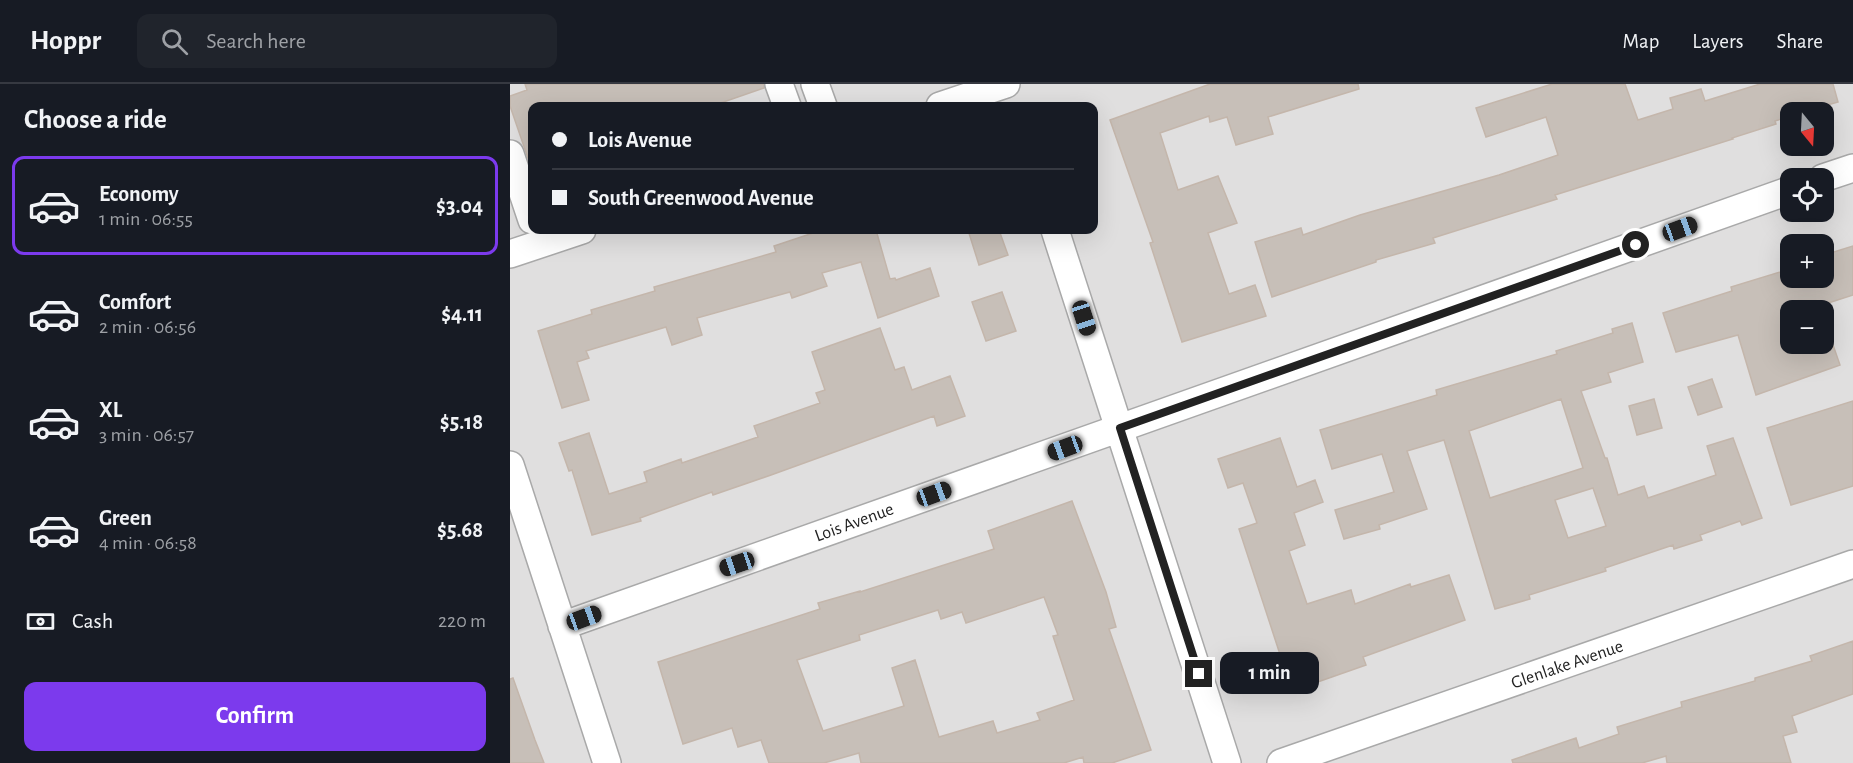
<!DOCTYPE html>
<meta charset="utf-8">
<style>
body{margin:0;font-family:"Alegreya Sans",sans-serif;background:#20242c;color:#f1f3f6;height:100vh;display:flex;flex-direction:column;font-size:22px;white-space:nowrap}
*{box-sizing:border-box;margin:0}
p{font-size:20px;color:#9ea1a6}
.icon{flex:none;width:33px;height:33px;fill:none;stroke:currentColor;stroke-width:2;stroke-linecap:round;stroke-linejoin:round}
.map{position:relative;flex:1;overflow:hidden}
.side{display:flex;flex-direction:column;background:#171b24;width:510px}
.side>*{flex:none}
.top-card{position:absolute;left:18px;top:18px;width:570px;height:132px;border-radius:12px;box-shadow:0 6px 24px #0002;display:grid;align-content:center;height:132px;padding:0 24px;background:#171b24}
.needle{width:39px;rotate:162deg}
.controls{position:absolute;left:1270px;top:18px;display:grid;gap:12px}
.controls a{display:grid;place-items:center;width:54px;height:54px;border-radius:12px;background:#171b24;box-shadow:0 6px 24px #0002;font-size:30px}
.end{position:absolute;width:27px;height:27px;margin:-14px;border:8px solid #222;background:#fff;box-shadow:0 0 0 3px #fff}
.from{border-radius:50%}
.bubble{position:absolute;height:42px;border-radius:12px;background:#171b24;box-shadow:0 6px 24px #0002;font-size:20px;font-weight:700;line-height:42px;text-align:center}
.car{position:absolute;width:18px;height:36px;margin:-18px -9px;border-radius:8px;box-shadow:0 0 4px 2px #0007;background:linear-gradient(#222 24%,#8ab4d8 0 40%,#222 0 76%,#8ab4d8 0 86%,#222 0)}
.top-card b{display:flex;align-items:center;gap:21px;height:57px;font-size:22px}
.top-card b+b{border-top:2px solid #363941}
.top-card i{width:15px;height:15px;background:#f1f3f6}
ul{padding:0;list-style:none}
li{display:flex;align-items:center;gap:18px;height:99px;margin:0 12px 9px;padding:0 12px;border:3px solid transparent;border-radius:12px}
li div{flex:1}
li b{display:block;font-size:22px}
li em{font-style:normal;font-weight:700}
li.on{border-color:#7c3aed}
li>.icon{width:54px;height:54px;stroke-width:1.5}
h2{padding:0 24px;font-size:27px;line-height:72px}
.pay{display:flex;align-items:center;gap:15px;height:66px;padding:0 24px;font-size:22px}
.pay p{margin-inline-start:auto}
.button{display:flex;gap:12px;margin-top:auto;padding:12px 24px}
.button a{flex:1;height:69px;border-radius:12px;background:#7c3aed;color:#fff;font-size:24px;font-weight:700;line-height:69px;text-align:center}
header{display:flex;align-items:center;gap:36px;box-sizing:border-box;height:84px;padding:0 30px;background:#171b24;border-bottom:2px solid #363941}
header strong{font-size:28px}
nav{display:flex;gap:33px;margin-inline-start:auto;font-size:21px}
.search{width:420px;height:54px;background:#20242c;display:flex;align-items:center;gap:15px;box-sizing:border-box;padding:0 21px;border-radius:12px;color:#9ea1a6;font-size:22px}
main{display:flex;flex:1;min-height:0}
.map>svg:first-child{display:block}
.residential{fill:#e0dfdf;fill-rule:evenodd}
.building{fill:#c7bfb8;stroke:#c4b6ab;stroke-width:1.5;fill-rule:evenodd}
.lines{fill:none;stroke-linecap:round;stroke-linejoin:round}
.minor-casing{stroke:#a9a9a9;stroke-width:30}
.minor{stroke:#fff;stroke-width:27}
.route{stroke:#222;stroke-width:8}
.labels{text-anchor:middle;stroke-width:6;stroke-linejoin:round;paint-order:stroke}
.street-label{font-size:18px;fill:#222;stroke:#fff}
</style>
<header>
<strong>Hoppr</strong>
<div class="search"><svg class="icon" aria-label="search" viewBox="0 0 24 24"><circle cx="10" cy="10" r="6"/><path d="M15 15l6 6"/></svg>Search here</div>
<nav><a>Map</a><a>Layers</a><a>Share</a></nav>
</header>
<main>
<section class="side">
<h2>Choose a ride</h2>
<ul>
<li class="on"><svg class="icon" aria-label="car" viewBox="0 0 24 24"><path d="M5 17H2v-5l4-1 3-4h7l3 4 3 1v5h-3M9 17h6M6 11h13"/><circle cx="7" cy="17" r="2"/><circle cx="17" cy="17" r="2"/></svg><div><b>Economy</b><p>1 min · 06:55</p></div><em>$3.04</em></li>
<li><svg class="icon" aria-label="car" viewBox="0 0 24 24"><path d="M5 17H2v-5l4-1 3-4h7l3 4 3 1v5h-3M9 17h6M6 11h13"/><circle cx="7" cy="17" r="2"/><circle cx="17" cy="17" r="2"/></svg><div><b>Comfort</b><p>2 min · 06:56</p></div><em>$4.11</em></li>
<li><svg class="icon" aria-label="car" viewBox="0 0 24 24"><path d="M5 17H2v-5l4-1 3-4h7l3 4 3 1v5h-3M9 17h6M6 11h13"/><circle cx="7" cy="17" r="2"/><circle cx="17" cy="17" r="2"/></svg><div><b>XL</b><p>3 min · 06:57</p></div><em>$5.18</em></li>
<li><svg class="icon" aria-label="car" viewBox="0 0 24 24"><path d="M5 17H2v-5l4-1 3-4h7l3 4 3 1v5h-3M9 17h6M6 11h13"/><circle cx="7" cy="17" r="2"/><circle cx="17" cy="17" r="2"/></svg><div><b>Green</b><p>4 min · 06:58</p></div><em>$5.68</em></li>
</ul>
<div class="pay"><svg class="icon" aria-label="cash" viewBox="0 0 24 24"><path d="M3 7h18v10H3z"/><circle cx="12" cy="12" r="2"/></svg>Cash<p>220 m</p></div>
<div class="button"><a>Confirm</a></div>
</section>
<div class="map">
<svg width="1343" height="679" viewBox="0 0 1343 679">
<rect width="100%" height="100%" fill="#f2efe9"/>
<path class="residential" d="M0,0H1343V679H0ZM22,22H584V146H22ZM1281,28H1314V62H1281ZM1281,94H1314V128H1281ZM1281,160H1314V194H1281ZM1281,226H1314V260H1281Z"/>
<path class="building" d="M15,0H254V4L202,22H22V77H19L0,22V12L17,6Z
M700,0H848L849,5L758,33L763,50L726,61L717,33L700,38L699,32L650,49L668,106L708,92L727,139L698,149L719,210L745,201L756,232L672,258L640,159L643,158L600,36Z
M1042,0H1115L1128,36L1163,25L1160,14L1191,5L1195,17L1250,0H1323L1328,18L1293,28H1281V32L1265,37L1266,40L1222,54L1223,55L1045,111L1047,115L923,154L925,159L866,176V178L762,213L745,158L791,144L793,151L850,131L989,91L1048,71L1036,33L976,53L966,24Z
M312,146H366L380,195L385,194L386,196L420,184L429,212L368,234L351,178L312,189L317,202L282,214L280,208L187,234L192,251L162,261L156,243L76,267L79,274L67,278L79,316L52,324L28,247L82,230L81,226L145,207L144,203L266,168L264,162Z
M458,146H489L498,171L469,181Z
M1343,162V211L1309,222L1311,226H1281V260H1314V235L1330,281L1246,311L1228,251L1166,268L1153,229L1222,207L1221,203L1280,185L1279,182L1281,181V194H1314V171Z
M492,208L506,247L476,257L462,218Z
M1122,239L1133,278L1098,289L1101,298L1071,307L1095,374H1097L1108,411L1134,402L1138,414L1206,391L1197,362L1223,354L1252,434L1232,441L1230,437L1190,451L1192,456L1164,465L1163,461L1095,484L1096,487L1019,511L1020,515L985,525L934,356L897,367L917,425L869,441L870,445L834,455L825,426L884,408L872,370L822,385L810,346L927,311L926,306L1047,270L1046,267L1103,249L1102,245ZM1051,315L1073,384L980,414L959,347ZM1083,404L1096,442L1058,454L1045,416Z
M370,244L385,286L394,283L402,306L440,292L455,332L427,342L424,332L261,391L203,411L202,408L130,434L131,437L82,451L62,386L59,387L49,359L79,349L99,410L137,398L134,388L171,375L172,379L248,353L244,342L310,319L306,309L315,306L302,268Z
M1202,295L1212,323L1188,331L1178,303Z
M1144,315L1152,344L1127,351L1119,322Z
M1343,317V402L1281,421L1257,344Z
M770,354L787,403L805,396L813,418L784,429L795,461L779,467L797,520L841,506L845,520L900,500L901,503L939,491L955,536L853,573L856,581L782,607L729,445L747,439L733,399L718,404L708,375Z
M562,417L596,508L606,543L599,545L641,666L602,679H574L573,673L554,679H351L349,669L314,679H259L251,656L228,663L222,644L173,660L148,578L310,525L308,519L350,507V508L484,465L478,447ZM534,513L548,551L543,552L564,616L527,629L530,636L487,649L483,637L429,653L405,576L382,584L394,622L313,647L287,576L350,556L349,551L428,526L431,535L452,528L456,539Z
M1343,557V610L1282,632L1287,648L1273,652L1281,679H1157L1156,672L1132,679H1003L1002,676L1066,654L1069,664L1109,650L1107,643L1172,623L1171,618L1245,597V594L1302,577L1300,572Z
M3,594L25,656L34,679H0V595Z"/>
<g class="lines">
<defs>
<path id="minor" d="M269,0L277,22
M305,0L313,22
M430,22L496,0
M0,70L22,136
M1313,94L1343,84
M545,146L717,679
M0,170L72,146
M0,381L97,679
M52,542L1281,106
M771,679L1343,480"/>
</defs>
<use href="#minor" class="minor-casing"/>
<use href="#minor" class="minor"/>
</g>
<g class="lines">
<path class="route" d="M689,590L610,344L1126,161"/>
</g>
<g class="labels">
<g class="street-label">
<text transform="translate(344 438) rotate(-20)" y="6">Lois Avenue</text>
<text transform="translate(1057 580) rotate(-19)" y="6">Glenlake Avenue</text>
</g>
</g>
</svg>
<div class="controls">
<a><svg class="needle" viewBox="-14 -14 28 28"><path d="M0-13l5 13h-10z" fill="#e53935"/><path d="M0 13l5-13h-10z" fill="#9ea1a6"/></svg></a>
<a><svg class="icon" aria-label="locate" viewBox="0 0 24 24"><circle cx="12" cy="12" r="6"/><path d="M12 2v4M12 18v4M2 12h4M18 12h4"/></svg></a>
<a>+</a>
<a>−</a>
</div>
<i class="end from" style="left:1126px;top:161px"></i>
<i class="end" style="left:689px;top:590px"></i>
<div class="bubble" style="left:710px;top:568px;width:99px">1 min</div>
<i class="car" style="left:1170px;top:145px;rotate:70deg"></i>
<i class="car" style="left:574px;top:234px;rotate:162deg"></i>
<i class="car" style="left:555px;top:364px;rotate:250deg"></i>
<i class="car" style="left:424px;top:410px;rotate:70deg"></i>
<i class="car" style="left:227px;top:480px;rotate:251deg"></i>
<i class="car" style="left:74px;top:534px;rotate:70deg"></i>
<div class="top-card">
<b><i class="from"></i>Lois Avenue</b>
<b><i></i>South Greenwood Avenue</b>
</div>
</div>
</main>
